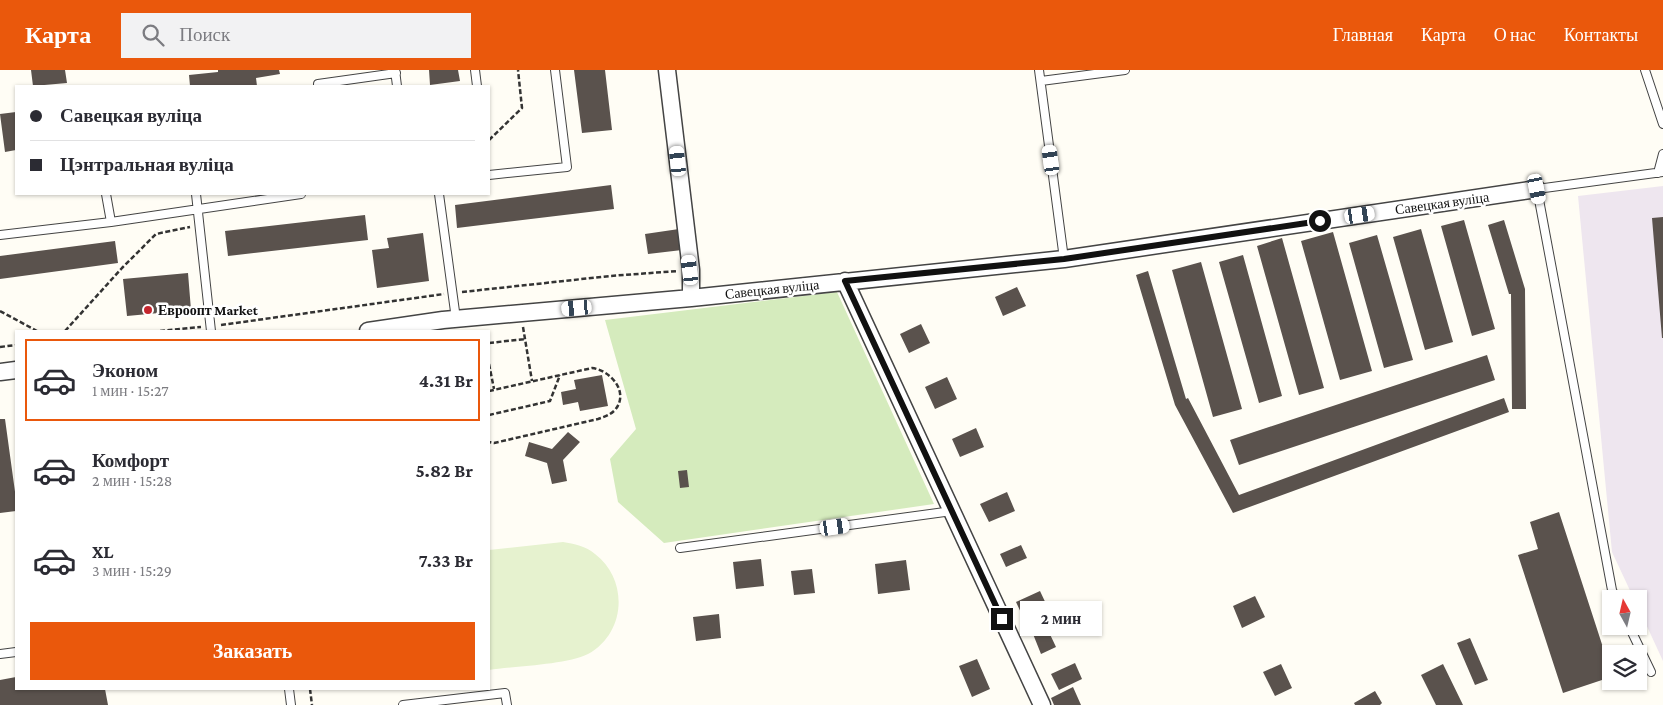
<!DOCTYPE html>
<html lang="ru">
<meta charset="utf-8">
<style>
body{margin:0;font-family:"Crimson Pro",serif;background:#f2f2f3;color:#2b2b33;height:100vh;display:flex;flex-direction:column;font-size:19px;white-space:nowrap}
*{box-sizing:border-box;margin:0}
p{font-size:16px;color:#7c7c81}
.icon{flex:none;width:28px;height:28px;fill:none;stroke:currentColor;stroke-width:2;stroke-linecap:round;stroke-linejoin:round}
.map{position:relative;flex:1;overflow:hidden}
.panel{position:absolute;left:15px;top:260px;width:475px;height:360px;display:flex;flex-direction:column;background:#fff;border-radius:0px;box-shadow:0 1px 4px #0004}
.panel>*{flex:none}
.banner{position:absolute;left:15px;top:15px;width:475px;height:110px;border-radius:0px;box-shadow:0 1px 4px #0004;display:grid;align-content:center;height:110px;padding:0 15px;background:#fff}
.needle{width:32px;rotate:352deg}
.tools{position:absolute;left:1602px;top:520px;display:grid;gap:10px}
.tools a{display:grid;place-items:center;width:45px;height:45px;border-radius:0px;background:#fff;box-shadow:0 1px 4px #0004;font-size:25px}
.end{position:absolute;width:22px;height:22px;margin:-11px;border:6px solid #111;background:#fff;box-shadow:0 0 0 2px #fff}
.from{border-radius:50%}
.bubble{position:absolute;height:35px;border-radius:0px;background:#fff;box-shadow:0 1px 4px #0004;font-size:16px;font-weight:700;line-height:35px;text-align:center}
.car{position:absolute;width:15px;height:30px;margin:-15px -8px;border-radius:6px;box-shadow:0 0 4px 1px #0007;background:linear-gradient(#fff 24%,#345 0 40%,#fff 0 76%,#345 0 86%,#fff 0)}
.banner b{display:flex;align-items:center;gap:18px;height:48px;font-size:19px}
.banner b+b{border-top:1px solid #e1e1e2}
.banner i{width:12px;height:12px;background:#2b2b33}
ul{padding:9px 0 0;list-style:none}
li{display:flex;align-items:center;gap:15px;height:82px;margin:0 10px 8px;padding:0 5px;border:2px solid transparent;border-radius:0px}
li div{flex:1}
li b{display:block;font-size:19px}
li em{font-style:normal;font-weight:700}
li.selected{border-color:#ea580c}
li>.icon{width:45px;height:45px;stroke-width:1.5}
.primary-button{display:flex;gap:10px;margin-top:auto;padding:10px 15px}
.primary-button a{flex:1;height:58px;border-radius:0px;background:#ea580c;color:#fff;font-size:20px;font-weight:700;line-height:58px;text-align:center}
header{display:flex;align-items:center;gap:30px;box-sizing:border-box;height:70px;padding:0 25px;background:#ea580c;color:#fff}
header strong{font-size:24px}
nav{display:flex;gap:28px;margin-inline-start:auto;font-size:18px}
.search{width:350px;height:45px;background:#f2f2f3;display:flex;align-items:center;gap:12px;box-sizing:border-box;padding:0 18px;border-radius:0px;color:#7c7c81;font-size:19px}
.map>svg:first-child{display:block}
.industrial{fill:#eee6ef}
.green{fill:#d5ebbd}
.pitch{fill:#e6f2cf}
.building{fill:#5a524d}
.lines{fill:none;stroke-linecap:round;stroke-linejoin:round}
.service-casing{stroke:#444;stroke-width:10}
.minor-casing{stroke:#444;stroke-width:19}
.path{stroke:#333;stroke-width:2.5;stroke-dasharray:5 2.5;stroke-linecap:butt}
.service{stroke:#fff;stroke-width:8}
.minor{stroke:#fff;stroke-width:16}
.route{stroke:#111;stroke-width:6}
.poi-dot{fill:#c4262e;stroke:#fff;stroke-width:2}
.labels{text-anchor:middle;stroke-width:5;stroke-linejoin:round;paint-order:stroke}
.street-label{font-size:14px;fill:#111;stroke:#fff}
.poi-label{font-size:14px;font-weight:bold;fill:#111;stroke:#fff;text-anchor:start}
</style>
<header>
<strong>Карта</strong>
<div class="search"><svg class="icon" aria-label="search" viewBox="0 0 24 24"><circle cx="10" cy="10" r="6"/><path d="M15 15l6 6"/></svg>Поиск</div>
<nav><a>Главная</a><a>Карта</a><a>О нас</a><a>Контакты</a></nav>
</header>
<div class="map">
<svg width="1663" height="635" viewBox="0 0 1663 635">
<rect width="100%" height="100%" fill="#fffdf5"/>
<path class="industrial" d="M1663,116V591L1639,539V529H1634L1612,482L1578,126Z"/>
<path class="green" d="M837,222L934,434L664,473L618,432L610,389L636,359L605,250Z"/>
<path class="pitch" d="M563,472C574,474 586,476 595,484C629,510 626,563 588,584C566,595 514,596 489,600V480Z"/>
<path class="building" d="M31,0H65L67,13L33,16Z
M218,0H279L280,4L256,8L257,16H190L189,5L218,2Z
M429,0H458L460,11L430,15Z
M574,0H605L612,60L582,63Z
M16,42V80L5,82L0,44Z
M611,115L614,139L457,158L455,135Z
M365,145L368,170L228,186L225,161Z
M1663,147V268H1662L1652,148Z
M1464,150L1495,259L1472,266L1441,156Z
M1504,150L1525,219L1526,339H1512L1511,224H1509L1488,155Z
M679,159L682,180L648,184L645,164Z
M1421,159L1453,272L1425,280L1393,167Z
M1333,162L1372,301L1340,310L1301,171Z
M423,163L429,211L377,218L372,180L389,178L387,168Z
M1377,165L1413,290L1384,298L1349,173Z
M1282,168L1324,318L1299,325L1257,176Z
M115,171L118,193L0,209V186Z
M1243,185L1282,326L1259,333L1219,192Z
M1201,192L1242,339L1213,347L1172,200Z
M1148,201L1186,329L1188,328L1239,425L1504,328L1509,342L1233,443L1175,335L1136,205Z
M188,203L191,240L127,246L123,209Z
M1017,217L1026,236L1003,246L995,227Z
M921,254L930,273L909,283L900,264Z
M1487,285L1495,310L1239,395L1230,370Z
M602,305L608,336L580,341L578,332L563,335L561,322L576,319L574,310Z
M947,307L957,329L935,339L925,317Z
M0,349H5L16,429V441L0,443Z
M976,358L984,377L960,387L952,369Z
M568,362L580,372L563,390L567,411L552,414L547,393L525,386L529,372L552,379Z
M687,400L689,417L680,418L678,401Z
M1007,422L1015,441L989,452L980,434Z
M1559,442L1611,602V607L1563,623L1518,485L1538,479L1530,452Z
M1021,475L1027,488L1006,497L1000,484Z
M761,489L764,516L736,519L733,492Z
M906,490L910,520L878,524L875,494Z
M812,499L815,523L794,525L791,501Z
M1040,521L1048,538L1024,549L1016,532Z
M1255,526L1265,547L1242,558L1233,536Z
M719,544L721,568L696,571L693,547Z
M1047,558L1056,577L1041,584L1033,564Z
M1470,568L1488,610L1475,615L1457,573Z
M977,589L990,619L972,627L959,596Z
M1075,593L1082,609L1059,620L1051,604Z
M1281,594L1292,618L1275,626L1263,602Z
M1443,594L1463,635H1436L1421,605Z
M16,607V619H105L108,635H0V610Z
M1073,617L1081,635H1054L1051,628Z
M1375,621L1382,633L1380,635H1355L1354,633Z"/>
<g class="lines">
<defs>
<path id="service" d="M395,0L397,16
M475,0L477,16
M1039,0L1064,189
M1645,0L1663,54
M1041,11L1125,0
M318,16V14L396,3
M1658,103L1663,84
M489,105L567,97L555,0
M106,124L111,152
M196,124L211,261
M439,124L456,249
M0,165L111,152L301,124
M680,478L952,441
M1616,529L1612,520L1537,119L1663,102
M1629,556L1651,602
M0,584L16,582
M289,619L291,635
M403,635L505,623L507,635"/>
<path id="minor" d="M845,211L1042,635
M691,228L1064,189L1537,119
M368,261L443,250L691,228V200L667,0
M0,302L16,300"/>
</defs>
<use href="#service" class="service-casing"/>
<use href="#minor" class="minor-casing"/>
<path class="path" d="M489,70L522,38L518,0
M462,222L610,206L678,201
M0,241L37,261
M221,255L444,224
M523,257L532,311
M65,261L122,198L156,164L190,157
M160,261L201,257
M489,273L525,269
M0,277L16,275
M489,294L494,319
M489,321L592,298C610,300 630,322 615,340C610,345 604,347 598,349L494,373L489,372
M489,345L550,331L560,305
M310,619L312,635"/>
<use href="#service" class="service"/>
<use href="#minor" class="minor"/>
</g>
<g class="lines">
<path class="route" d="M1002,549L845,211L1064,189L1320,151"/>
</g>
<circle class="poi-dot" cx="148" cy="240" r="5"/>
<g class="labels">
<g class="street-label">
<text transform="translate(1442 133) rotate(-8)" y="5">Савецкая вуліца</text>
<text transform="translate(772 219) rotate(-6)" y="5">Савецкая вуліца</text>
</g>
<g class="poi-label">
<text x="158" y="245">Евроопт Market</text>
</g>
</g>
</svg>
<div class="tools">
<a><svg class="needle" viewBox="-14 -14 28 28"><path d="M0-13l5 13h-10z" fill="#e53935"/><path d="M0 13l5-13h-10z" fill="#7c7c81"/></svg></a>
<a><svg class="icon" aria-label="layers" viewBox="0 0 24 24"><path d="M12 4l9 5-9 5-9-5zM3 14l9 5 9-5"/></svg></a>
</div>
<i class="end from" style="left:1320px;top:151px"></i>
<i class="end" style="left:1002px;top:549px"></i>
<div class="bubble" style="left:1020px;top:531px;width:82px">2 мин</div>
<i class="car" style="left:1051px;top:90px;rotate:352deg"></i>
<i class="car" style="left:678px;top:91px;rotate:354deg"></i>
<i class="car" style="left:1537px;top:119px;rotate:169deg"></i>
<i class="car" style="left:1360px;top:145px;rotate:81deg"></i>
<i class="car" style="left:690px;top:200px;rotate:353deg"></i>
<i class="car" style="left:577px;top:238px;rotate:265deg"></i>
<i class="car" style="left:835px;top:457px;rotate:82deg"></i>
<div class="banner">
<b><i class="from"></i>Савецкая вуліца</b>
<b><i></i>Цэнтральная вуліца</b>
</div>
<section class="panel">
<ul>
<li class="selected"><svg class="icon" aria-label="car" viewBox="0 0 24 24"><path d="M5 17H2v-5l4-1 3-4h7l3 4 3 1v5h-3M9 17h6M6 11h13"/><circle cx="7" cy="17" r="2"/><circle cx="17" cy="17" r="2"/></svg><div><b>Эконом</b><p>1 мин · 15:27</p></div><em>4.31 Br</em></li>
<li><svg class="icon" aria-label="car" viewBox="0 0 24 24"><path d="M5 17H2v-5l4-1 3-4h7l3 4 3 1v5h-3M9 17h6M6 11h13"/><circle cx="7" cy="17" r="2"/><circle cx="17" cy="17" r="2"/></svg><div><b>Комфорт</b><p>2 мин · 15:28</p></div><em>5.82 Br</em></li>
<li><svg class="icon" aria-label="car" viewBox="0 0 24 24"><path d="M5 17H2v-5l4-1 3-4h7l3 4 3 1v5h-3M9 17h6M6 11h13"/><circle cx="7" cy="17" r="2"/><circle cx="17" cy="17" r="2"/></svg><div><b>XL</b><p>3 мин · 15:29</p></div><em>7.33 Br</em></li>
</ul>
<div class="primary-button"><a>Заказать</a></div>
</section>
</div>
